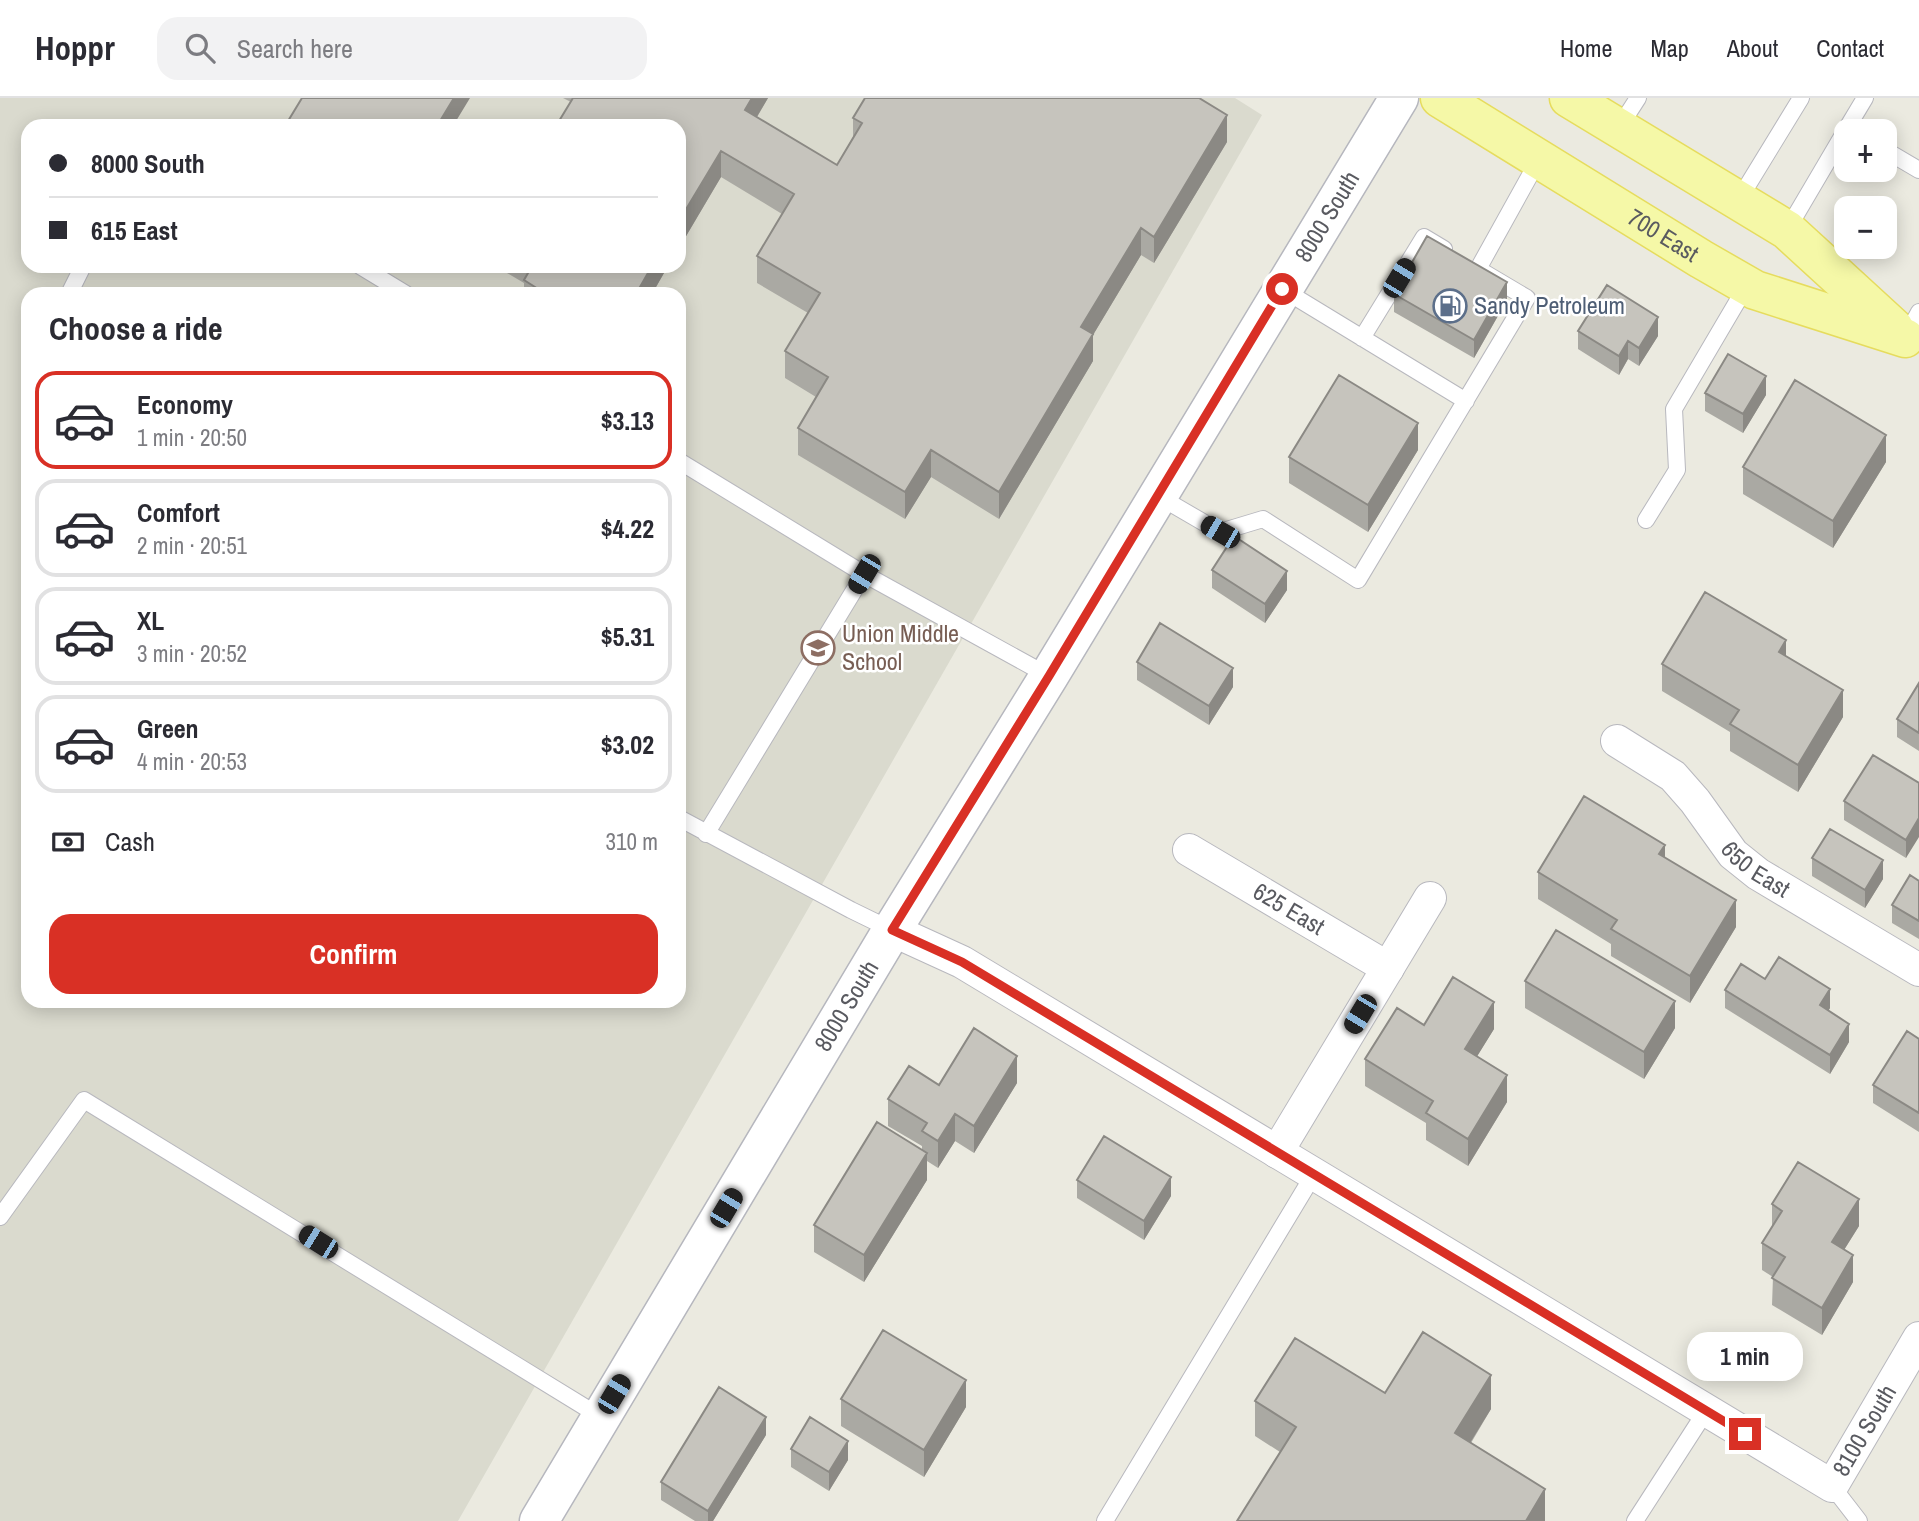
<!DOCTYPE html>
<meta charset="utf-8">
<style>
body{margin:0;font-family:"Archivo Narrow",sans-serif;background:#f2f2f3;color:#2b2b33;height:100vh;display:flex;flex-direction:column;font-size:26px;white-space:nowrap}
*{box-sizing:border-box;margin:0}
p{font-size:23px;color:#7c7c81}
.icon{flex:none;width:38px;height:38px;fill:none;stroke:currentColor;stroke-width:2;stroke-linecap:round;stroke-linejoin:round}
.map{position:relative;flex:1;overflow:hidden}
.side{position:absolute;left:21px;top:189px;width:665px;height:721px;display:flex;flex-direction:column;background:#fff;border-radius:21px;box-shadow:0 4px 18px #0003}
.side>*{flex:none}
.top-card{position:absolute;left:21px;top:21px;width:665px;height:154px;border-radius:21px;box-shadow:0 4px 18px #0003;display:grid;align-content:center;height:154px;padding:0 28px;background:#fff}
.controls{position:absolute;left:1834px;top:21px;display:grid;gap:14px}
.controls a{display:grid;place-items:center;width:63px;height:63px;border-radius:14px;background:#fff;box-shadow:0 4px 18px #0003;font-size:35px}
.end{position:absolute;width:32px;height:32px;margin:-16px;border:9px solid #d93025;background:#fff;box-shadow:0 0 0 4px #fff}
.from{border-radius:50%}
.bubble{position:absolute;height:49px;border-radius:21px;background:#fff;box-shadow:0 4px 18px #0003;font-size:23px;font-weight:800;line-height:49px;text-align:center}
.car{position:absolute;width:21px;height:42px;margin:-21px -10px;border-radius:9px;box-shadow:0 0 5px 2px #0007;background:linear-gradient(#222 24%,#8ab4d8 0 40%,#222 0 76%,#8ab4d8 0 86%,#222 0)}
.top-card b{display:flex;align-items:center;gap:24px;height:66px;font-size:26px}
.top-card b+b{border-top:2px solid #e1e1e2}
.top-card i{width:18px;height:18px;background:#2b2b33}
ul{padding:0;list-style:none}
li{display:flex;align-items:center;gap:21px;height:98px;margin:0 14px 10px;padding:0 14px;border:4px solid #e1e1e2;border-radius:21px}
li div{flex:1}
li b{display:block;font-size:26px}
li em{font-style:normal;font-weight:800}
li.active{border-color:#d93025}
li>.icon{width:63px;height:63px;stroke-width:1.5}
h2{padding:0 28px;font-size:32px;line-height:84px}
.pay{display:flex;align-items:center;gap:18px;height:77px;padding:0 28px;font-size:26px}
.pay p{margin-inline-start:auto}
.button{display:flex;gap:14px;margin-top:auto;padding:14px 28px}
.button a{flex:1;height:80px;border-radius:21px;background:#d93025;color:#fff;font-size:28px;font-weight:800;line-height:80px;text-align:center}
header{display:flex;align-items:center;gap:42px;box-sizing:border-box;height:98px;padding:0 35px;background:#fff;border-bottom:2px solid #e1e1e2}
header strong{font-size:33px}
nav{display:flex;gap:38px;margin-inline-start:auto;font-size:24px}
.search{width:490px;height:63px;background:#f2f2f3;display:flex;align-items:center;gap:18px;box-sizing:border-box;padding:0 24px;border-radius:21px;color:#7c7c81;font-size:26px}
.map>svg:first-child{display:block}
.education{fill:#dadace;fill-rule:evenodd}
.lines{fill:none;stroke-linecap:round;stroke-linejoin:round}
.lane-casing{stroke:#b8b8be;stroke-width:18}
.street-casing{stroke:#b8b8be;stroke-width:34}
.secondary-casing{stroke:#b6b7be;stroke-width:41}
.primary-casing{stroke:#e6dc5e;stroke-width:41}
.lane{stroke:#fff;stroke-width:16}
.street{stroke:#fff;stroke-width:32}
.secondary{stroke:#fff;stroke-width:38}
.primary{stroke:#f5f8a7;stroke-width:38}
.wall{fill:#aaa9a3}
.shaded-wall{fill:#8b8984}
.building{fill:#c6c4bd;stroke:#8b8984;stroke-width:2}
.route{stroke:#d93025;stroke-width:9}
.labels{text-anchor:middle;stroke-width:5;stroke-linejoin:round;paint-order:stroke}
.street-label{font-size:24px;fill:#595a60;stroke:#fff}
.service-label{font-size:24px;fill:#4e5e75;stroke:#fff;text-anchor:start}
.education-label{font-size:24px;fill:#785e54;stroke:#fff;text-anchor:start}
</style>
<header>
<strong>Hoppr</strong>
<div class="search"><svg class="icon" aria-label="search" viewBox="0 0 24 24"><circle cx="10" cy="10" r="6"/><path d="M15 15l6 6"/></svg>Search here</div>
<nav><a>Home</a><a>Map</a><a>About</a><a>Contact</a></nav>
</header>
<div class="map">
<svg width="1919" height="1423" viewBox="0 0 1919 1423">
<rect width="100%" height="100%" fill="#ebeae0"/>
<path class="education" d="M0,0H1235L1262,17L458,1423H0ZM28,28H679V168H28ZM28,196H679V903H28Z"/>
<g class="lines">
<defs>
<path id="lane" d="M1847,30L1865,0
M1618,31L1638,0
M1885,52L1919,72
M1738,103L1801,0
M1787,132L1847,30L1853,33
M360,168L406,196
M1282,191L1466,303
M69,196L83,168
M1362,240L1424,139L1444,151
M1905,240L1919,214
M679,363L864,476L1049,578
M1158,398L1220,434L1263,421L1358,482L1527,200L1478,171L1539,61
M1646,422L1677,372L1674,311L1747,187
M679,720L851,812L892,832
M706,736L864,476
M0,1119L84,1002L601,1319
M1832,1388L1859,1423
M1105,1423L1314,1076
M1635,1423L1706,1313"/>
<g id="street">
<path id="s1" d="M1617,643L1673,678L1695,703L1733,756L1758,776L1919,872"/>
<path id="s2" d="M1189,752L1388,870"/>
<path id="s3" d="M892,832L962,864L1832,1388L1919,1240"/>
<path d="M1277,1054L1430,800"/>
</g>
<g id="secondary">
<path id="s4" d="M539,1423L892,832L1049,578L1399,0"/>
</g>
<g id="primary">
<path id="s5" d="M1440,0L1701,161L1755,192L1905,240"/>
<path d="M1569,0L1787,132L1894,230"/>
</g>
</defs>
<use href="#lane" class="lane-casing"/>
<use href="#street" class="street-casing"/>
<use href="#secondary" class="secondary-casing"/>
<use href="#primary" class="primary-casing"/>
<use href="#lane" class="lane"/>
<use href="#street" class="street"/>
<use href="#secondary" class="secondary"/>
<use href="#primary" class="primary"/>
</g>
<path class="wall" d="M563,0H768L757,19L837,67L853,39V20L1227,44L1154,165L1141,157L1093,237V263L999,421L931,379L905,421L798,357V330L816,299L785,280V253L808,215L757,185V158L782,116L721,79L679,150V28L571,4Z
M495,168H668L652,196H524V185Z
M1394,196L1507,202L1474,260L1394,214Z
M1578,233L1658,238L1639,268L1628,261L1619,277L1578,251Z
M1705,295L1766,297L1743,335L1705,313Z
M1418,352L1368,434L1289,385V359Z
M1886,364L1833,450L1743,396V369Z
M1212,472L1287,492L1265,525L1212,490Z
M1786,558L1843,619L1798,694L1730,653V634L1662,593V566Z
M1137,564L1233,589L1209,627L1137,582Z
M1919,585V653L1897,639V621Z
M1919,685L1906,760L1844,722V703Z
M1665,759L1736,829L1690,905L1611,858V846L1538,801V774Z
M1812,760L1883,781L1865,810L1812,778Z
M1919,783V841L1892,825V807Z
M1765,881L1830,910L1828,913L1849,944L1830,976L1725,910V892Z
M1525,883L1675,930L1644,981L1525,910Z
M1424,927L1494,931L1477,958L1507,1004L1468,1068L1426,1042V1025L1365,988V961Z
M1919,941V1034L1873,1005V987Z
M1017,985L974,1055L955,1043L938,1070L927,1063V1082L864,1184L814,1154V1127L922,1051V1048L888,1028V1001L939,987Z
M1077,1082L1171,1098L1144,1142L1077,1100Z
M1772,1106L1859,1128L1844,1152L1853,1184L1822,1237L1772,1207L1773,1179L1762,1172V1145L1772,1129Z
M1385,1295L1491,1311L1471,1345L1545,1423L1280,1354L1255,1338V1303Z
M841,1301L966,1309L924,1379L841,1328Z
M766,1337L713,1423H695L661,1402V1384Z
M791,1351L848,1362L829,1393L791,1369Z"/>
<path class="shaded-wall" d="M454,0H470L453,28H437Z
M752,0H768L745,39V12Z
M1227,17V44L1154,165V139Z
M721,53V79L679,150V123Z
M1141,130V157L1093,237V263L999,421V394L1081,229Z
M652,168H668L652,196H636Z
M1507,184V202L1474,260V242Z
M1658,219V238L1639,268V250Z
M1628,243V261L1619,277V258Z
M1766,278V297L1743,335V316Z
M1418,325V352L1368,434V407Z
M1886,337V364L1833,450V423Z
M931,352V379L905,421V394Z
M1287,473V492L1265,525V506Z
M1786,542V569L1779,554Z
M1233,570V589L1209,627V608Z
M1843,592V619L1798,694V667Z
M1919,720V739L1906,760V742Z
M1665,747V774L1659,756Z
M1883,762V781L1865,810V792Z
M1736,802V829L1690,905V878Z
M1830,891V910L1820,926V907Z
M1675,903V930L1644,981V954Z
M1494,904V931L1465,978V951Z
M1849,926V944L1830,976V957Z
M1017,958V985L974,1055V1028Z
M1507,977V1004L1468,1068V1041Z
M955,1016V1043L938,1070V1043Z
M927,1055V1082L864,1184V1157Z
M1171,1079V1098L1144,1142V1123Z
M1859,1101V1128L1832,1171V1144Z
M1853,1157V1184L1822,1237V1210Z
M1491,1277V1311L1455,1369V1335Z
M966,1282V1309L924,1379V1352Z
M766,1319V1337L713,1423H708V1413Z
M848,1343V1362L829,1393V1374Z
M1545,1391V1423H1526Z"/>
<path class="building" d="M302,0H454L437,28H285Z
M573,0H752L745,12L837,67L862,25L853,20L865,0H1199L1227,17L1154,139L1141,130L1081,229L1093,236L999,394L931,352L905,394L798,330L828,279L785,253L820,195L757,158L794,96L721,53L679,123V28H556Z
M1427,138L1507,184L1474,242L1394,196Z
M532,168H652L636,196H586L578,191L575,196H546L524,182Z
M1607,187L1658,219L1639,250L1628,243L1619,258L1578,233Z
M1728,256L1766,278L1743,316L1705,295Z
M1339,277L1418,325L1368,407L1289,359Z
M1795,282L1886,337L1833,423L1743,369Z
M1234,438L1287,473L1265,506L1212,472Z
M1705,494L1786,542L1779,554L1843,592L1798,667L1730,626L1739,612L1662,566Z
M1160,525L1233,570L1209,608L1137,564Z
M1919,585V635L1897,621Z
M1873,657L1919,685V720L1906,742L1844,703Z
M1584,698L1665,747L1659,756L1736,802L1690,878L1611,831L1617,822L1538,774Z
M1830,731L1883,762L1865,792L1812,760Z
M1910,777L1919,783V823L1892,807Z
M1556,832L1675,903L1644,954L1525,883Z
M1779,859L1830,891L1820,907L1849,926L1830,957L1725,892L1741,866L1765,881Z
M1453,879L1494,904L1465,951L1507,977L1468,1041L1426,1015L1433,1003L1365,961L1397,910L1424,927Z
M974,930L1017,958L974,1028L955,1016L938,1043L922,1033L927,1025L888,1001L909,968L939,987Z
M1907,933L1919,941V1015L1873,987Z
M877,1024L927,1055L864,1157L814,1127Z
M1104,1038L1171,1079L1144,1123L1077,1082Z
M1798,1064L1859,1101L1832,1144L1853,1157L1822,1210L1772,1180L1785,1159L1762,1145L1782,1113L1772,1106Z
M883,1232L966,1282L924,1352L841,1301Z
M1423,1234L1491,1277L1455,1335L1545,1391L1526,1423H1237L1296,1329L1255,1303L1295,1240L1385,1295Z
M719,1289L766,1319L708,1413L661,1384Z
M810,1319L848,1343L829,1374L791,1351Z"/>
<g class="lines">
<path class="route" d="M1282,191L1049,578L892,832L962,864L1745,1336"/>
</g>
<defs>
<symbol id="fuel-ring" viewBox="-11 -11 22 22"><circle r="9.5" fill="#fff" stroke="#5c6f8a" stroke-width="1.5"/><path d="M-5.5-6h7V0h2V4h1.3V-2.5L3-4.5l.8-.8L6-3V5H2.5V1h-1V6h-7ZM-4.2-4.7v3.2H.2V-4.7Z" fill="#5c6f8a"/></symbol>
<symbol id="school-ring" viewBox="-11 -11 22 22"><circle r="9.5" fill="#fff" stroke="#8d6e63" stroke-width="1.5"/><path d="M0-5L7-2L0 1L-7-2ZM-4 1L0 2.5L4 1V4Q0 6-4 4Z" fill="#8d6e63"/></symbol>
</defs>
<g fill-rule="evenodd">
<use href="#fuel-ring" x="1431" y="189" width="38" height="38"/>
<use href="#school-ring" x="799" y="531" width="38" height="38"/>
</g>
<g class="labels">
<g class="street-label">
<text dy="8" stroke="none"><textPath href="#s4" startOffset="1524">8000 South</textPath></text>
<text dy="8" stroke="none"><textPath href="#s5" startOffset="262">700 East</textPath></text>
<text dy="8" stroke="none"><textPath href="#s1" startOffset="192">650 East</textPath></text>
<text dy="8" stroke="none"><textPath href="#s2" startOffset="116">625 East</textPath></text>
<text dy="8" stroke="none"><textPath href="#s4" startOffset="600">8000 South</textPath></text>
<text dy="8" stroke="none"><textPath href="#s3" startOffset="1157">8100 South</textPath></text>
</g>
<g class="service-label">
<text x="1474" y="216">Sandy Petroleum</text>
</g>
<g class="education-label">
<text x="842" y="544">Union Middle<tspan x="842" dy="28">School</tspan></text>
</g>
</g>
</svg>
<div class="controls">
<a>+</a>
<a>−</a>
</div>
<i class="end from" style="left:1282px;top:191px"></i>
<i class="end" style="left:1745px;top:1336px"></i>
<div class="bubble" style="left:1687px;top:1234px;width:116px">1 min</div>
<i class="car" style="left:1399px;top:180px;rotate:31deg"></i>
<i class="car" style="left:1220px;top:434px;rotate:300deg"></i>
<i class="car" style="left:864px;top:476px;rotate:211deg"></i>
<i class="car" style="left:1360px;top:916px;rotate:211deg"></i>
<i class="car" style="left:726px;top:1110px;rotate:31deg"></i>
<i class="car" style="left:318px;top:1144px;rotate:302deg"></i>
<i class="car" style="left:614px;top:1296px;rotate:31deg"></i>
<div class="top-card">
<b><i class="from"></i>8000 South</b>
<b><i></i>615 East</b>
</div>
<section class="side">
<h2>Choose a ride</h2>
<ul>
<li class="active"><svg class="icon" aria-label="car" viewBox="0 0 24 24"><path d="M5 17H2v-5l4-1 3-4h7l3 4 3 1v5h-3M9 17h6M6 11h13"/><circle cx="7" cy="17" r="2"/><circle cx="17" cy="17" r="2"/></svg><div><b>Economy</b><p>1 min · 20:50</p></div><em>$3.13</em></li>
<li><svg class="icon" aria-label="car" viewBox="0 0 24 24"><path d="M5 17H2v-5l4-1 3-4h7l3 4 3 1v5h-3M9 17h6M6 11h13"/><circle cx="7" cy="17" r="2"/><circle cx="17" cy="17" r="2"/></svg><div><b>Comfort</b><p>2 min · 20:51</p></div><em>$4.22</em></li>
<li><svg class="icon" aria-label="car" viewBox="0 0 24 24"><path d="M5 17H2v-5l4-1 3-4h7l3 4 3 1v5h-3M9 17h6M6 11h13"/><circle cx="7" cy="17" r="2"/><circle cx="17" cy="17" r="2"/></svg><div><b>XL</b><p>3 min · 20:52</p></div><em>$5.31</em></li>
<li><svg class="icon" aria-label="car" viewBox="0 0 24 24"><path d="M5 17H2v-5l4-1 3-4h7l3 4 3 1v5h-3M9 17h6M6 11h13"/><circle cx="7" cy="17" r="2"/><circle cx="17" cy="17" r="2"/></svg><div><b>Green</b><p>4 min · 20:53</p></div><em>$3.02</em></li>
</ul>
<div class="pay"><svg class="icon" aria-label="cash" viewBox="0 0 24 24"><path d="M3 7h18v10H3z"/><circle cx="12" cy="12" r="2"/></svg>Cash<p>310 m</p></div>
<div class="button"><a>Confirm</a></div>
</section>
</div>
